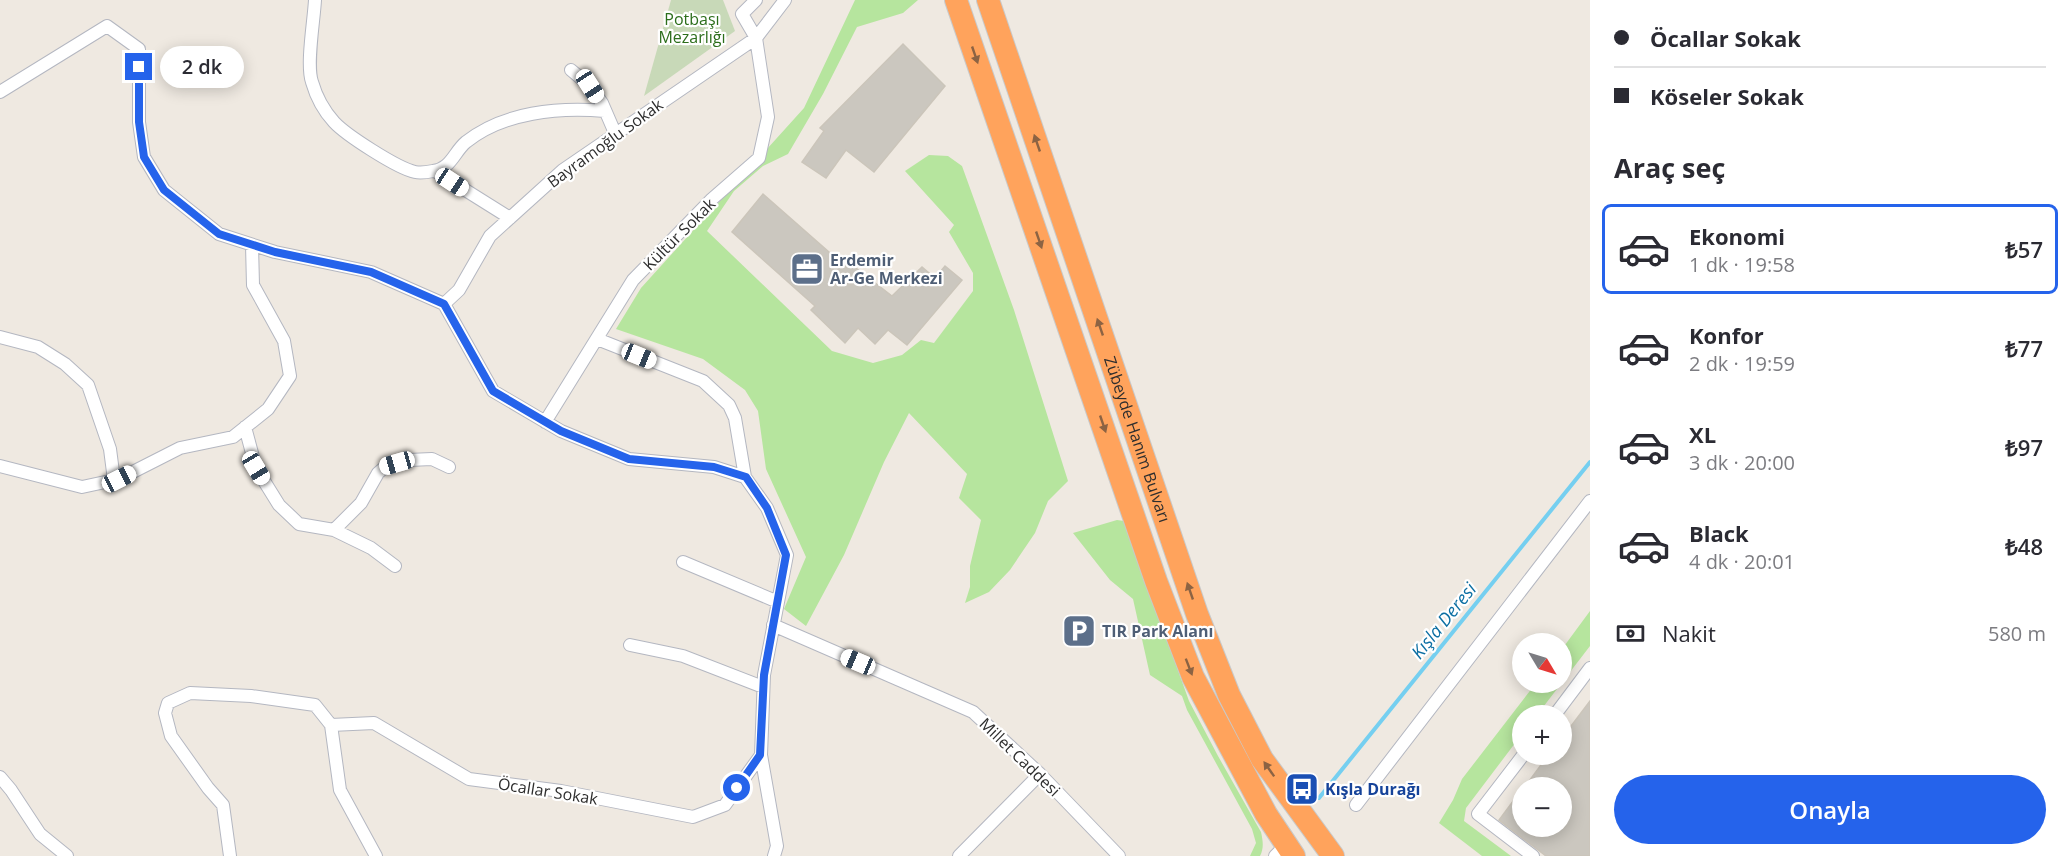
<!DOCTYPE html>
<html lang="tr">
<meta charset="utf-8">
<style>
body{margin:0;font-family:"Open Sans",sans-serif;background:#f7f7f7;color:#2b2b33;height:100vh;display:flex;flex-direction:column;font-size:22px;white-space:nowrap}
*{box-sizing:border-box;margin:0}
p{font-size:20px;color:#7c7c81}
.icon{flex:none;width:33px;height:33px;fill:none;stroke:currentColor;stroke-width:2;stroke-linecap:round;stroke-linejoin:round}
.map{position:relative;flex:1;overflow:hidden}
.details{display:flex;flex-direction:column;background:#fff;width:480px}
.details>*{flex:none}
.banner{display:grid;align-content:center;height:132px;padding:0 24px;background:#fff}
.needle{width:39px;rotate:128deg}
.buttons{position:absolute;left:1512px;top:633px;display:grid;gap:12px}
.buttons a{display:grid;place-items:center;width:60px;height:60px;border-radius:50%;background:#fff;box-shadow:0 3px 15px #0003;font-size:30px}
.end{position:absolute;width:27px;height:27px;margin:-14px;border:8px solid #2563eb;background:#fff;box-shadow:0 0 0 3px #fff}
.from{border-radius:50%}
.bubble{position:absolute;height:42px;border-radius:21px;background:#fff;box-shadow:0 3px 15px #0003;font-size:20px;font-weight:600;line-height:42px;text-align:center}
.car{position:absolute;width:18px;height:36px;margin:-18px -9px;border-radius:8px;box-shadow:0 0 4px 2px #0007;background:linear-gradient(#fff 24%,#345 0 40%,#fff 0 76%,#345 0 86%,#fff 0)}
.banner b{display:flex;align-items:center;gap:21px;height:57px;font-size:22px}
.banner b+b{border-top:2px solid #e1e1e2}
.banner i{width:15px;height:15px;background:#2b2b33}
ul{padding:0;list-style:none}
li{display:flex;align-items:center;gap:18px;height:90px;margin:0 12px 9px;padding:0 12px;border:3px solid transparent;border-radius:9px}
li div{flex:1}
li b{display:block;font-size:22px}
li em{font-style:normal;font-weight:600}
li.current{border-color:#2563eb}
li>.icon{width:54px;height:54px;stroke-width:1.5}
h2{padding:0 24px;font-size:27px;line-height:72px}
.pay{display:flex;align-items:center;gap:15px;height:66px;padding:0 24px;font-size:22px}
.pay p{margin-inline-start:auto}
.button{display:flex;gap:12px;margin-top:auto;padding:12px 24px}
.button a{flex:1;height:69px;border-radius:36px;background:#2563eb;color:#fff;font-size:24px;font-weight:600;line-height:69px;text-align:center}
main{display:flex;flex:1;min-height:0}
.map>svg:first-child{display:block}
.green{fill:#b6e59e}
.cemetery{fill:#c8d9b8}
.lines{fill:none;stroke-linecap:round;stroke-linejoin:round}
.stream{stroke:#75cff0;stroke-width:4}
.building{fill:#cbc7bf;stroke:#cbc5ba;stroke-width:1.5}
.street-casing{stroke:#b4b7c1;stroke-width:14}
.highway-casing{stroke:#c9c9c9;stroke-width:24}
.street{stroke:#fff;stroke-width:12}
.highway{stroke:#ffa35c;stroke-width:22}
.oneway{fill:#8c6343}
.route{stroke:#2563eb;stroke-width:8}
.labels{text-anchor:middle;stroke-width:4.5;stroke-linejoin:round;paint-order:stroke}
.park-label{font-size:16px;fill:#2c6e1b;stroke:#fff}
.street-label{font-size:16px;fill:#2e2e2e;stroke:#fff}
.service-label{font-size:16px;font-weight:bold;fill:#4e5e75;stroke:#fff;text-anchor:start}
.transit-label{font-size:16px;font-weight:bold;fill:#164399;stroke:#fff;text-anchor:start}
.water-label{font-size:18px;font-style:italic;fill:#0d6fa3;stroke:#fff}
</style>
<main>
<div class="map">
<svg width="1590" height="856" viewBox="0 0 1590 856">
<rect width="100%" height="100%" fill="#efe9e1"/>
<path class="green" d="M855,0H918L903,13L857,27L823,94L788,154L763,166L734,191L707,231L832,351L873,363L902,355L921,340L934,343L973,291V273L949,232L954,225L905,171L929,155L948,156L962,166L1014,310L1068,481L1048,501L1035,533L1010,570L989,592L965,603L970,587V566L981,520L959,498L967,474L909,413L884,462L844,555L806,626L784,609L806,557L766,469L758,411L745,390L703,359L616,329L641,288L804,108Z
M1117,520L1124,521L1127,528L1189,701L1218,756L1261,832C1263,841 1264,848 1260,856H1250L1256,843L1252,829L1187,710L1182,696L1150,675L1133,599L1110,580L1073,533Z
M1590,611V646L1537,715L1522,716V734L1466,808L1464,821L1511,856H1482L1439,823L1453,800L1462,779L1536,683L1562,682V649Z"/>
<path class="cemetery" d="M671,0H723L735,31L644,96Z"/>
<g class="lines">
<path class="stream" d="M1319,798L1590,462"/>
</g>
<path class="building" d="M903,44L945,86L874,172L846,150L826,178L802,162L824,131L820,128Z
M763,194L846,267L848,262L892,296L922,267L935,278L945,266L962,280L907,345L888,330L875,344L858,328L845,343L811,310L815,306L732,232Z
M1590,701V856H1546L1499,820L1522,789V826H1562V788H1524L1549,754H1562V738Z"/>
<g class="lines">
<defs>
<path id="street" d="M315,0C314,20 306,65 312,82C316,96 324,111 334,122C346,135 397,168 415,172C420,173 428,172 433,171C451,169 454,152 466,142C504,112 558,107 605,111
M571,70L590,86L602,103L615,133
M0,92L107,26L139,49V122L144,157L164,190L219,234L275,252L371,272L444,304
M435,171L510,218
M444,304L459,290L490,236L563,170L756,38L785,0
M0,337L38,347L65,364L88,385L110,449L114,480
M597,339L703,381L729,405L735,418L745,477
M545,422L633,280L712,199L759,158L768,117L756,38L742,14L756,0
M245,427L256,468L279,505L299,524L334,530L371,548L395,566
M0,466L82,487L119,479L180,448L233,437L268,409L290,376L284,341L253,285L252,245
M334,530L361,503L378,473L385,467L409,460L432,459L449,467
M683,562L778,602
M773,625L973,712L1040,774L1119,856
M630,645L683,656L763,687
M1554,716L1590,668
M331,725L374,723L469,779L561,791L693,817L725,805L761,755L764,675L787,555L767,508L745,477L714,467L629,459L561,431L493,391L444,304
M331,725L340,790L376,856
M1524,754L1478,814L1533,856
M761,755L777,846L774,856
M0,777L11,790L40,834L67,856
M1356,805L1590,501
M230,856L223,805L208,788L171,736L165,713L168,703L190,693L251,696L315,705L331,725
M959,856L1040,774
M1275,856L1286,845"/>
<g id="highway">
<path d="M956,0L1156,581L1193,677L1266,814L1294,856"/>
<path id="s1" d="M988,0L1197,614L1229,695L1262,759L1333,856"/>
</g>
</defs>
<use href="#street" class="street-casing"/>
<use href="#highway" class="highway-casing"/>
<use href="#street" class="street"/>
<use href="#highway" class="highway"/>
</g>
<defs><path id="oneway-solid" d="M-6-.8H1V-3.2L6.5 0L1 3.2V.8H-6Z" transform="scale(1.5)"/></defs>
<g class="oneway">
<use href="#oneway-solid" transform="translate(975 55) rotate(71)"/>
<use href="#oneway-solid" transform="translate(1037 143) rotate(-109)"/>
<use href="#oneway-solid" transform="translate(1039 240) rotate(71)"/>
<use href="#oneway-solid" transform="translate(1100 327) rotate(-109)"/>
<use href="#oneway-solid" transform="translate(1103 424) rotate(71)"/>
<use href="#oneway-solid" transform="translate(1190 591) rotate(-109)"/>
<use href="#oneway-solid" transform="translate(1189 667) rotate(69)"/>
<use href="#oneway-solid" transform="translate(1269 769) rotate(-125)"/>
</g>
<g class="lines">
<path class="route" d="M139,67V122L144,157L164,190L219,234L275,252L371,272L444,304L493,391L561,431L629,459L714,467L746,477L767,508L786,555L764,675L760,755L737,788"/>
</g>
<defs>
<symbol id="office-square" viewBox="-11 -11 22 22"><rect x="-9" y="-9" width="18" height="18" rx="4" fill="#5c6f8a" stroke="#fff"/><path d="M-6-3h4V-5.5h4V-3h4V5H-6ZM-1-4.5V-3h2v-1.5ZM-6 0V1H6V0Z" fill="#fff"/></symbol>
<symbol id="parking-square" viewBox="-11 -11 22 22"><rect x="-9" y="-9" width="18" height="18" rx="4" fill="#5c6f8a" stroke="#fff"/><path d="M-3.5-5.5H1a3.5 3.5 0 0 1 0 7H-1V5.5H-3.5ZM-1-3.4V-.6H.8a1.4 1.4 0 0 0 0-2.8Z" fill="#fff"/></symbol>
<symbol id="bus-square" viewBox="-11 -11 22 22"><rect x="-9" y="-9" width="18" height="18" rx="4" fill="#1a4fb4" stroke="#fff"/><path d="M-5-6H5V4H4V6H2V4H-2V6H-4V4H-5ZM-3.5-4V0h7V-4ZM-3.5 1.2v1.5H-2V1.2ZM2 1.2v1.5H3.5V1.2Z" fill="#fff"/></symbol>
</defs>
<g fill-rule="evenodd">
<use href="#office-square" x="788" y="250" width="38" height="38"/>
<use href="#parking-square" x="1060" y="612" width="38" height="38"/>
<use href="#bus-square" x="1283" y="770" width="38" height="38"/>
</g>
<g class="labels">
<g class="park-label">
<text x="692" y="25">Potbaşı<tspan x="692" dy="18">Mezarlığı</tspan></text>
</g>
<g class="street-label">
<text transform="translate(605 143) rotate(-36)" y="6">Bayramoğlu Sokak</text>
<text transform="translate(679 234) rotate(-45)" y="6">Kültür Sokak</text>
<text dy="6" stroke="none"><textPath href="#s1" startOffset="464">Zübeyde Hanım Bulvarı</textPath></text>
<text transform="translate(1020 757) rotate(44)" y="6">Millet Caddesi</text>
<text transform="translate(548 791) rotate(9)" y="6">Öcallar Sokak</text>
</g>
<g class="service-label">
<text x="830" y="266">Erdemir<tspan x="830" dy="18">Ar-Ge Merkezi</tspan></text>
<text x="1102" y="637">TIR Park Alanı</text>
</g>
<g class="transit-label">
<text x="1325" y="795">Kışla Durağı</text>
</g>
<g class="water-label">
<text transform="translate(1444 621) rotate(-51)" y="6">Kışla Deresi</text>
</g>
</g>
</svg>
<div class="buttons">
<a><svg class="needle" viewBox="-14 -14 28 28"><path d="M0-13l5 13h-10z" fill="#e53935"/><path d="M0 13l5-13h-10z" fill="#7c7c81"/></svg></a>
<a>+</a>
<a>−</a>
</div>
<i class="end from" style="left:737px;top:788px"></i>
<i class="end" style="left:139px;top:67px"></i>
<div class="bubble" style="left:160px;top:46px;width:84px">2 dk</div>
<i class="car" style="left:590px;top:86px;rotate:147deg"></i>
<i class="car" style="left:452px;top:182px;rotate:123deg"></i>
<i class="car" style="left:639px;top:356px;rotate:112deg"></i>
<i class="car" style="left:397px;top:463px;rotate:254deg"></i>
<i class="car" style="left:256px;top:468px;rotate:149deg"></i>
<i class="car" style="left:119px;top:479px;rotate:63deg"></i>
<i class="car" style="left:858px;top:662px;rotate:293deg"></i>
</div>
<section class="details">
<div class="banner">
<b><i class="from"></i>Öcallar Sokak</b>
<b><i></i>Köseler Sokak</b>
</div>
<h2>Araç seç</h2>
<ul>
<li class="current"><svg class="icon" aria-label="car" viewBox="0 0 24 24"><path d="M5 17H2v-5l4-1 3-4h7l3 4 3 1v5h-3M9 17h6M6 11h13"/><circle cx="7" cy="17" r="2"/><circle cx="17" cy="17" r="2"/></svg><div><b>Ekonomi</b><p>1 dk · 19:58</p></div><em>₺57</em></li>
<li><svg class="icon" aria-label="car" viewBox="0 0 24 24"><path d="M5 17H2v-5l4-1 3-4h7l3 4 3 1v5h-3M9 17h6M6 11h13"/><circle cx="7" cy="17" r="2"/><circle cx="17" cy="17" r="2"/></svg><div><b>Konfor</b><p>2 dk · 19:59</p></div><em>₺77</em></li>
<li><svg class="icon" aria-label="car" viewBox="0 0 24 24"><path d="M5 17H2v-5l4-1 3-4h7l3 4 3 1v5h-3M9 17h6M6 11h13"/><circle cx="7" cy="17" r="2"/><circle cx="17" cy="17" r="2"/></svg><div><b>XL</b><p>3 dk · 20:00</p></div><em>₺97</em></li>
<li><svg class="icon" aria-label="car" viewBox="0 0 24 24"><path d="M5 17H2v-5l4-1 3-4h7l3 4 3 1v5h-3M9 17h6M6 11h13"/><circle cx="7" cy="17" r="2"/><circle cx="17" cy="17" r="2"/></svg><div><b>Black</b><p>4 dk · 20:01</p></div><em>₺48</em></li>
</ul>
<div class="pay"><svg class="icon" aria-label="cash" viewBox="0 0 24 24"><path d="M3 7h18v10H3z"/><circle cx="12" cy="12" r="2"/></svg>Nakit<p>580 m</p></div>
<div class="button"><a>Onayla</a></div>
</section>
</main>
